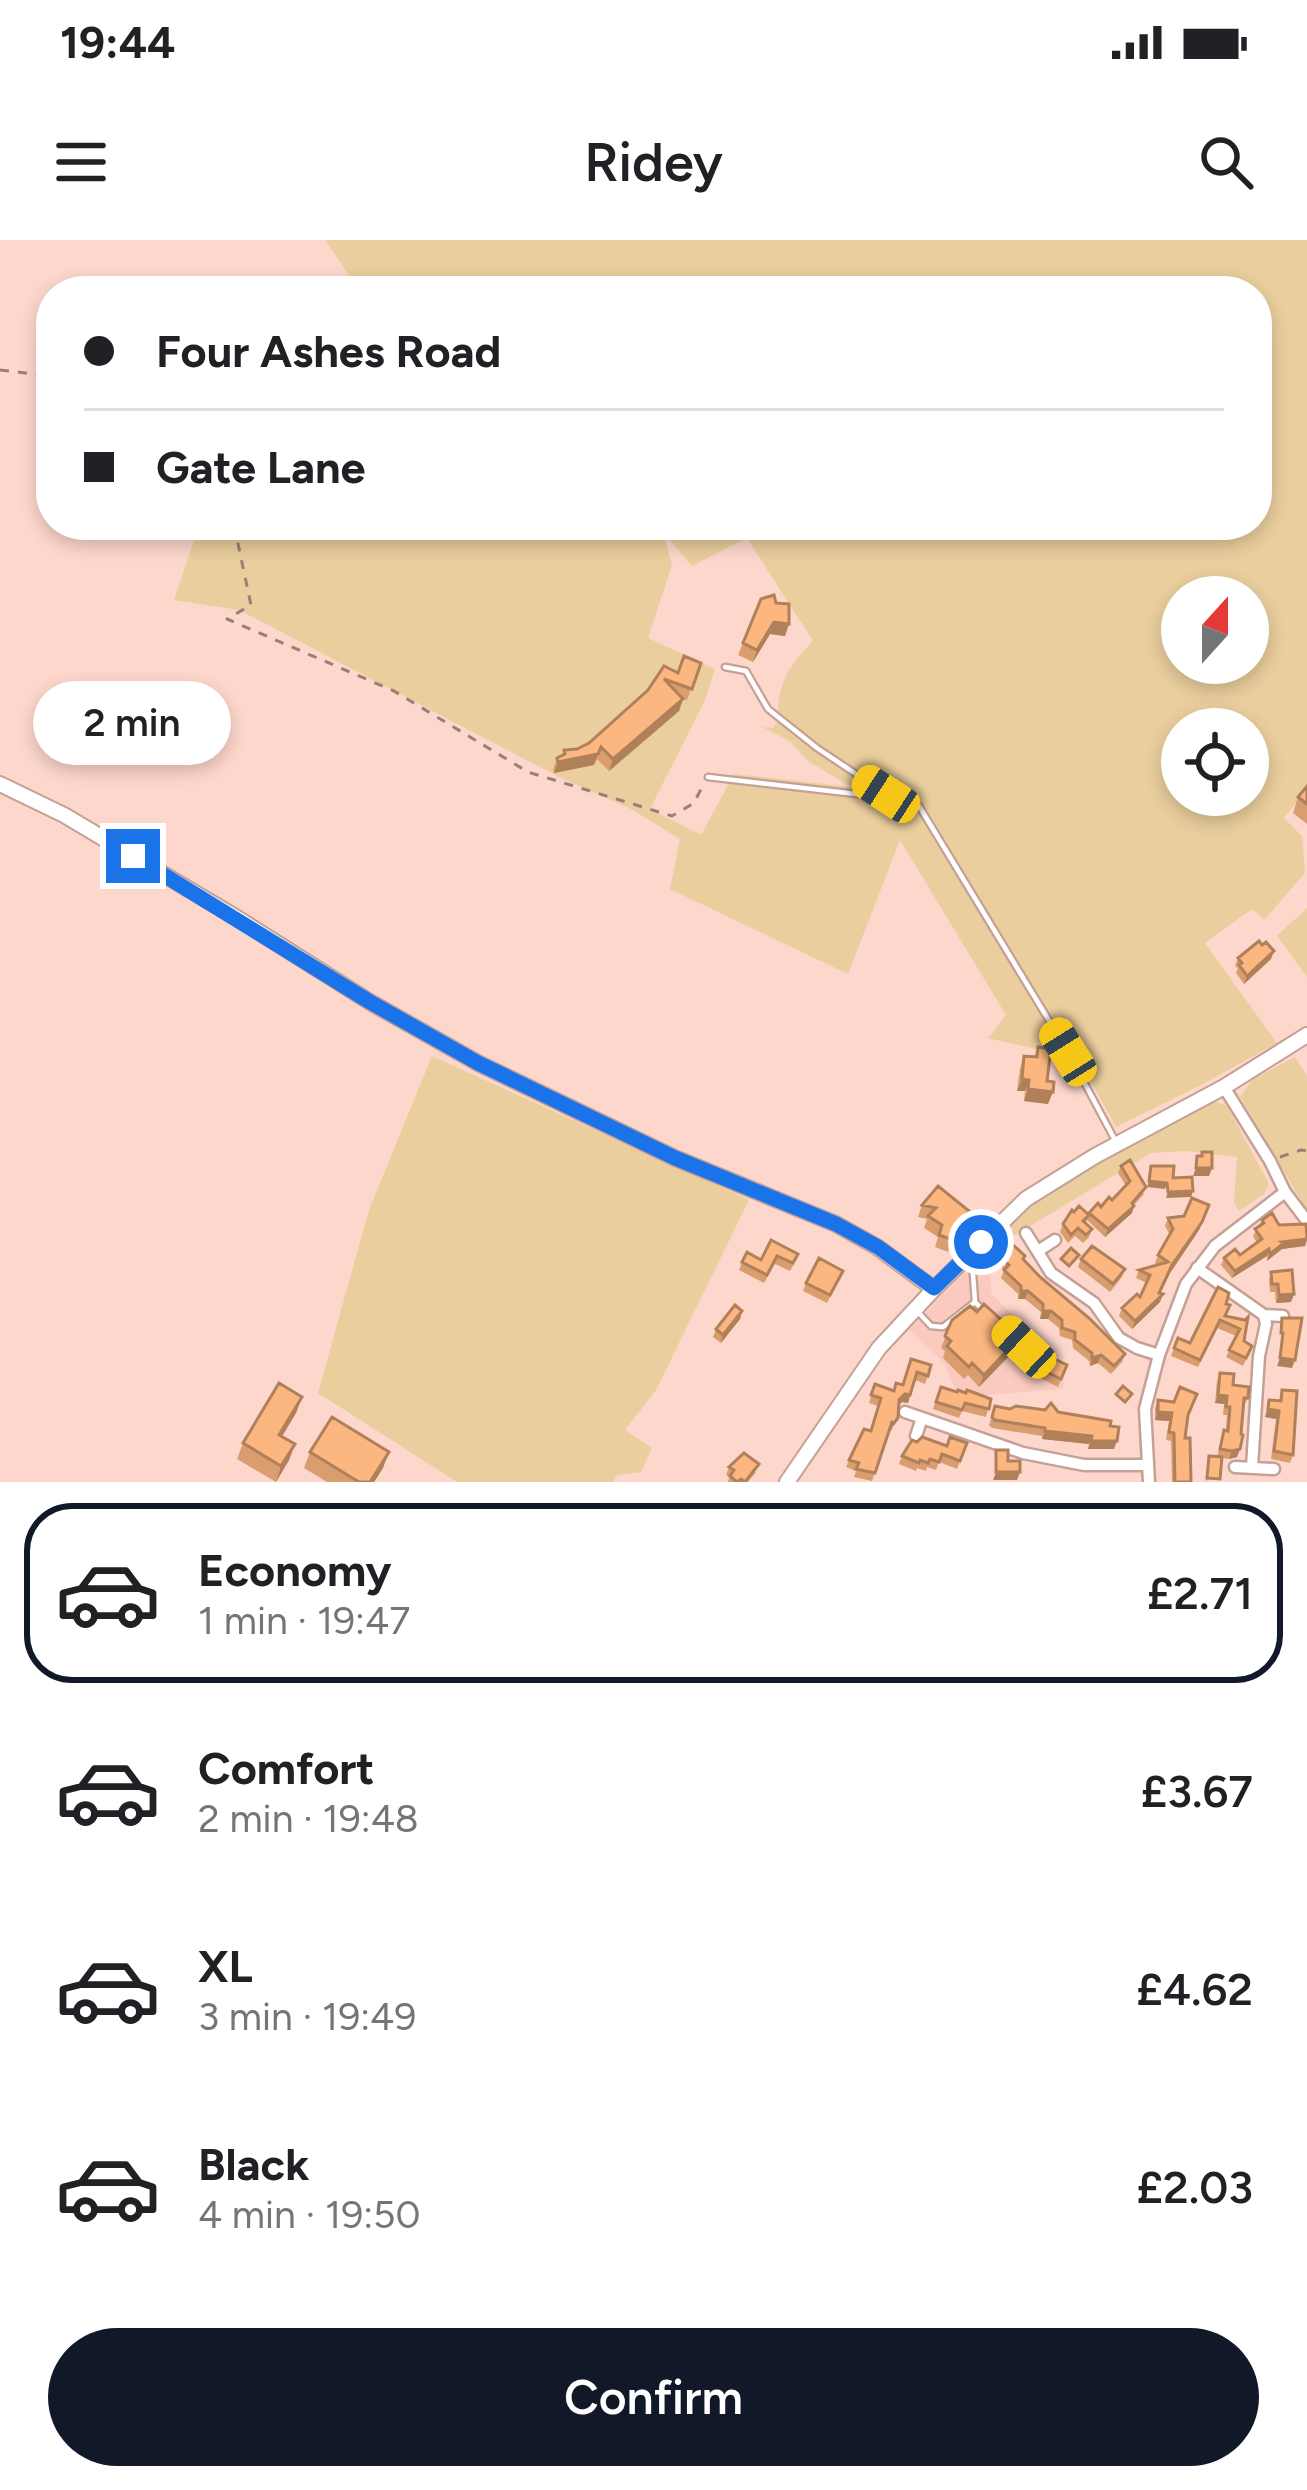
<!DOCTYPE html>
<meta charset="utf-8">
<style>
body{margin:0;font-family:Figtree,sans-serif;background:#f2f2f2;color:#202124;height:100vh;display:flex;flex-direction:column;font-size:45px;white-space:nowrap}
*{box-sizing:border-box;margin:0}
p{font-size:39px;color:#757577}
.icon{flex:none;width:66px;height:66px;fill:none;stroke:currentColor;stroke-width:2;stroke-linecap:round;stroke-linejoin:round}
.map{position:relative;height:1242px;overflow:hidden}
.details{display:flex;flex-direction:column;background:#fff;flex:1}
.details>*{flex:none}
.top-card{position:absolute;left:36px;top:36px;width:1236px;height:264px;border-radius:48px;box-shadow:0 6px 18px #0003;display:grid;align-content:center;height:264px;padding:0 48px;background:#fff}
.needle{width:78px;rotate:21deg}
.tools{position:absolute;left:1161px;top:336px;display:grid;gap:24px}
.tools a{display:grid;place-items:center;width:108px;height:108px;border-radius:50%;background:#fff;box-shadow:0 6px 18px #0003;font-size:60px}
.end{position:absolute;width:54px;height:54px;margin:-27px;border:15px solid #1a73e8;background:#fff;box-shadow:0 0 0 6px #fff}
.from{border-radius:50%}
.bubble{position:absolute;height:84px;border-radius:42px;background:#fff;box-shadow:0 6px 18px #0003;font-size:39px;font-weight:600;line-height:84px;text-align:center}
.car{position:absolute;width:36px;height:72px;margin:-36px -18px;border-radius:15px;box-shadow:0 0 9px 3px #0007;background:linear-gradient(#f5c518 24%,#345 0 40%,#f5c518 0 76%,#345 0 86%,#f5c518 0)}
.top-card b{display:flex;align-items:center;gap:42px;height:114px;font-size:45px}
.top-card b+b{border-top:3px solid #e0e0e0}
.top-card i{width:30px;height:30px;background:#202124}
ul{padding:21px 0 0;list-style:none}
li{display:flex;align-items:center;gap:36px;height:180px;margin:0 24px 18px;padding:0 24px;border:6px solid transparent;border-radius:48px}
li div{flex:1}
li b{display:block;font-size:45px}
li em{font-style:normal;font-weight:600}
li.on{border-color:#111827}
li>.icon{width:108px;height:108px;stroke-width:1.5}
.primary-button{display:flex;gap:24px;margin-top:auto;padding:24px 48px}
.primary-button a{flex:1;height:138px;border-radius:72px;background:#111827;color:#fff;font-size:48px;font-weight:600;line-height:138px;text-align:center}
.status{display:flex;justify-content:space-between;align-items:center;height:84px;padding:0 60px;background:#fff;direction:ltr}
.status svg{height:33px;fill:currentColor}
header{display:flex;justify-content:space-between;align-items:center;height:156px;padding:0 48px;background:#fff;font-size:54px;font-weight:600}
.map>svg:first-child{display:block}
.built{fill:#f9cabd}
.green{fill:#eace9d;fill-rule:evenodd}
.lines{fill:none;stroke-linecap:round;stroke-linejoin:round}
.lane-casing{stroke:#c5a095;stroke-width:9}
.street-casing{stroke:#c5a095;stroke-width:15}
.secondary-casing{stroke:#c5a095;stroke-width:18}
.path{stroke:#9a7f77;stroke-width:3;stroke-dasharray:9 9;stroke-linecap:butt}
.lane{stroke:#fff;stroke-width:4.5}
.street{stroke:#fff;stroke-width:10}
.secondary{stroke:#fff;stroke-width:14}
.wall{fill:#d99d6e}
.shaded-wall{fill:#b0805a}
.building{fill:#fcb780;stroke:#b0805a;stroke-width:3}
.route{stroke:#1a73e8;stroke-width:15}
</style>
<div class="status"><b>19:44</b><svg viewBox="0 0 49 12"><path d="M0 12V9h3v3zM5 12V6h3v6zM10 12V3h3v9zM15 12V0h3v12zM26 1h20v11H26zM47 4h2v5h-2z"/></svg></div>
<header><svg class="icon" aria-label="menu" viewBox="0 0 24 24"><path d="M4 6h16M4 12h16M4 18h16"/></svg>Ridey<svg class="icon" aria-label="search" viewBox="0 0 24 24"><circle cx="10" cy="10" r="6"/><path d="M15 15l6 6"/></svg></header>
<div class="map">
<svg width="1307" height="1242" viewBox="0 0 1307 1242">
<rect width="100%" height="100%" fill="#fed7cc"/>
<path class="built" d="M990,1005L991,1053L1065,1130L1063,1149L976,1156L957,1153L945,1124L909,1090Z"/>
<path class="green" d="M325,0H1307V549L1284,578L1302,596L1305,633L1264,680L1252,669L1205,703L1277,803L1201,845L1116,887L1076,814L1062,815L988,798L1006,775L900,600L848,734L670,649L680,599L631,569L561,538L239,370L174,360L199,285H1257V51H360ZM663,292L692,326L747,298L813,401C788,427 777,443 778,481L773,488L763,487L791,502L808,521L851,547L734,534L701,595L650,569L705,460L715,429L648,398L672,325ZM1182,357H1248V423H1182ZM1182,489H1248V555H1182Z
M1307,668V737L1277,696Z
M432,816L749,960L656,1150L625,1190L652,1208L641,1232L617,1235L613,1242H457L318,1153L369,970Z
M1295,817L1307,836V971L1240,857L1252,840Z
M1214,861L1227,866L1269,944L1264,954L1239,971L1234,963L1237,917L1187,911L1151,913L992,1009L990,1005L1037,961L1060,945Z"/>
<g class="lines">
<defs>
<path id="lane" d="M725,427L746,431L768,469L817,508L886,554
M708,537L865,555L907,556L919,566L1068,812L1116,902
M969,1021L973,1034L975,1062L984,1071
M917,1071L931,1086L943,1087L975,1062
M1002,1087L1024,1107"/>
<path id="street" d="M1224,847L1270,921L1285,952L1307,981
M1026,993L1051,1033L1094,1063L1119,1098L1137,1108L1159,1115
M1038,1011L1055,1000
M1197,1028L1264,1075L1266,1084L1259,1116L1252,1227
M1264,1075L1283,1076
M905,1172L1023,1213L1084,1225H1148
M916,1196L922,1178
M1235,1227L1274,1229
M1149,1242L1145,1169L1159,1115L1186,1044L1215,1006L1285,952"/>
<path id="secondary" d="M0,544L64,575L237,678L370,762L478,823L675,918L836,984L877,1007L934,1049
M787,1242L879,1108L934,1049L1026,959L1095,916L1224,847L1307,795"/>
</defs>
<use href="#lane" class="lane-casing"/>
<use href="#street" class="street-casing"/>
<use href="#secondary" class="secondary-casing"/>
<path class="path" d="M0,130L51,136
M234,285L251,365L227,379L394,451L528,532L672,576L694,563L704,543
M1280,917L1301,910L1307,911"/>
<use href="#lane" class="lane"/>
<use href="#street" class="street"/>
<use href="#secondary" class="secondary"/>
</g>
<path class="wall" d="M761,359L785,396L770,394L753,422L738,415Z
M701,423L687,460L681,458L683,459L679,471L609,531L597,519L594,525L554,533L553,530L557,518L562,516L564,510L577,509L589,503L648,450L678,433Z
M1307,546V584L1293,573L1298,557Z
M1238,718L1271,719L1244,744L1236,733L1238,728L1235,726Z
M1038,807L1047,841L1048,864L1024,861L1025,851H1017L1020,828L1024,816L1034,817Z
M1121,926L1144,954L1134,965L1132,973L1105,997L1087,980L1086,983L1092,989L1089,997L1083,1003L1075,996L1068,1003L1060,992L1063,984L1088,975L1089,973L1112,960L1126,946L1118,933Z
M938,946L965,983L953,996L948,1012L935,1007L938,997L924,988L927,979L918,977L922,965Z
M1209,965L1199,990L1170,1033L1160,1053L1163,1054L1160,1062L1132,1089L1119,1076L1122,1068L1140,1057L1147,1043L1136,1038L1139,1030L1157,1025L1155,1023L1158,1015L1170,995L1165,986L1168,978L1184,976Z
M1262,980L1279,985L1306,984L1307,1001L1305,1006L1282,1009L1267,1021V1016L1232,1038L1221,1025L1224,1018L1240,1015L1257,1003L1253,996Z
M771,1000L795,1022L790,1031L775,1024L764,1043L739,1030L742,1022L761,1020Z
M999,1015L1025,1016L1024,1020L1040,1037L1125,1114L1122,1122L1111,1134L1098,1123L1090,1126L1089,1121L1073,1108L1072,1100L1060,1096L1059,1088L1048,1079H1040L1041,1072L1025,1059H1018V1054L1001,1038L1004,1030L997,1023Z
M1081,1019L1125,1029L1122,1037L1110,1052L1078,1027Z
M843,1031L827,1063L803,1051L806,1043Z
M1271,1032L1294,1054L1291,1062L1276,1063L1275,1052H1270L1269,1040Z
M1226,1064L1225,1076L1245,1080L1244,1101L1249,1113L1243,1126L1226,1117L1236,1096L1217,1088L1198,1127L1171,1116L1178,1098L1190,1103Z
M742,1071L740,1079L721,1103L713,1097L716,1089Z
M977,1072L1007,1085L1005,1092L1011,1114L979,1147L968,1135L964,1139L943,1118L945,1111L941,1108L952,1080Z
M1042,1113L1067,1125L1058,1147L1032,1134Z
M911,1119L928,1136L925,1144L915,1140L908,1163L902,1162L899,1165L898,1178L891,1191L889,1190L872,1241L854,1237L856,1231L846,1227L849,1220L870,1191L878,1166L869,1163L875,1144L894,1151L903,1145Z
M1220,1133L1248,1158L1244,1166L1240,1209L1237,1217L1229,1219L1222,1218L1206,1242L1209,1216L1217,1217L1222,1198L1226,1191L1227,1175H1223L1224,1164L1215,1163L1217,1141Z
M941,1147L957,1152L991,1159L986,1177L962,1171L959,1178L933,1169Z
M1282,1150L1293,1215L1290,1223L1271,1219L1276,1179L1265,1177L1269,1160L1279,1161Z
M302,1157L296,1173L282,1196L295,1204L289,1220L276,1242L237,1219L243,1203Z
M1158,1160L1188,1176L1185,1198L1191,1242H1172L1171,1201L1166,1200L1169,1181L1155,1180V1168Z
M995,1166L1010,1169L1058,1172L1110,1186L1114,1209H1088L1089,1204L1042,1199V1196L992,1188L989,1185Z
M917,1202L947,1206L967,1203L957,1229L939,1222L936,1230L927,1227L926,1231L917,1228L916,1231L899,1224L902,1216Z
M310,1212L383,1228L374,1242H327L304,1228Z
M729,1227L756,1232L748,1242H728L729,1237L726,1235Z"/>
<path class="shaded-wall" d="M774,382L789,384L785,396L770,394L753,422L757,410Z
M683,459L679,471L609,531L613,519Z
M598,514L594,525L554,533L558,522Z
M1274,711L1271,719L1244,744L1247,736Z
M1022,839L1029,840L1025,851H1017Z
M1028,849L1053,852L1048,864L1024,861Z
M1196,928H1212L1209,936H1193Z
M1149,941L1167,943L1165,949L1147,947Z
M1193,951L1191,957L1166,958L1168,952Z
M1134,966L1132,973L1105,997L1108,989Z
M969,971L965,983L950,1000L955,988Z
M1202,982L1199,990L1170,1033L1157,1060L1163,1054L1160,1062L1132,1089L1135,1081Z
M1307,999L1305,1006L1282,1009L1267,1021L1270,1014L1282,1002Z
M1269,1009L1267,1016L1232,1038L1235,1031Z
M1021,1051H1028L1025,1059H1018Z
M1294,1054L1291,1062L1276,1063L1279,1055Z
M742,1071L740,1079L721,1103L723,1095Z
M1043,1071H1051L1048,1079H1040Z
M1015,1102L1011,1114L979,1147L984,1135Z
M1101,1115L1098,1123L1090,1126L1092,1118Z
M1280,1118L1295,1120L1292,1128L1277,1126Z
M905,1154L910,1155L908,1163L902,1162L896,1168L899,1160Z
M1218,1155L1227,1156L1224,1164L1215,1163Z
M302,1157L296,1173L274,1210L279,1195Z
M1268,1169L1279,1171L1276,1179L1265,1177Z
M1158,1172L1172,1173L1169,1181L1155,1180Z
M1045,1191L1092,1196L1089,1204L1042,1199Z
M1091,1201H1117L1114,1209H1088Z
M295,1204L289,1220L276,1242L281,1226Z
M1240,1209L1237,1217L1229,1219L1232,1211Z
M389,1212L383,1228L374,1242H370Z
M996,1232H1020L1017,1240H993Z"/>
<path class="building" d="M774,355L776,363L789,364V384L774,382L757,410L743,403L761,359Z
M684,416L701,423L692,449L664,439L683,459L613,519L601,507L598,514L558,522L557,518L565,514L564,510L577,509L589,503L648,450L664,426L678,433Z
M1307,546V564L1298,557Z
M1259,701L1262,705L1266,702L1274,711L1247,736L1239,725L1242,723L1238,718Z
M1038,807L1051,809L1047,841L1054,842L1053,852L1028,849L1029,840L1022,839L1024,816L1037,817Z
M1202,912H1212V928H1196L1197,916H1202Z
M1130,920L1146,947L1132,963L1134,966L1108,989L1089,973L1098,963L1101,967L1109,957L1112,960L1130,941L1121,926Z
M1151,926H1174L1173,938L1192,937L1193,951L1168,952L1167,943L1149,941Z
M938,946L969,971L955,988L953,1000L939,995L942,985L928,976L936,968L922,965Z
M1192,958L1209,965L1202,982L1172,1025L1159,1053L1163,1054L1135,1081L1122,1068L1137,1054L1140,1057L1150,1035L1139,1030L1168,1022L1158,1015L1173,989L1168,978L1184,976Z
M1079,966L1089,975L1083,981L1092,989L1086,995L1078,988L1071,995L1063,984L1072,970L1074,972Z
M1272,973L1279,985L1306,984L1307,999L1282,1002L1284,1003L1270,1014L1269,1009L1235,1031L1224,1018L1235,1009L1240,1015L1262,999L1255,989L1264,983L1262,980Z
M771,1000L798,1014L793,1023L777,1016L767,1035L742,1022L747,1012L761,1020Z
M1011,1003L1025,1016L1023,1019L1040,1037L1089,1078L1125,1114L1114,1126L1101,1115L1092,1118V1113L1075,1100V1092L1062,1088V1080L1051,1071H1043V1064L1028,1051H1021V1046L1004,1030L1009,1025L999,1015Z
M1092,1006L1125,1029L1113,1044L1081,1019Z
M1071,1008L1079,1015L1069,1026L1061,1019Z
M819,1018L843,1031L830,1055L806,1043Z
M1292,1030L1294,1054L1279,1055L1278,1044H1272L1271,1032Z
M1218,1047L1229,1053L1226,1064L1230,1065L1225,1076L1245,1080L1248,1077L1244,1101L1252,1106L1246,1118L1229,1110L1240,1089L1220,1080L1200,1120L1174,1108L1178,1098L1190,1103Z
M984,1064L1007,1085L1002,1090L1015,1102L984,1135L972,1123L969,1127L947,1106L951,1101L945,1096L952,1080L970,1066L977,1072Z
M735,1065L742,1071L723,1095L716,1089Z
M1282,1078H1302L1295,1120L1280,1118L1283,1093H1281Z
M1042,1113L1067,1125L1061,1139L1035,1126Z
M911,1119L931,1125L928,1136L917,1132L910,1155L905,1154L899,1160L898,1178L894,1183L892,1182L875,1233L856,1229L859,1223L849,1220L864,1189L871,1191L881,1158L871,1155L875,1144L894,1151L896,1143L903,1145Z
M1220,1133L1234,1134L1233,1145L1249,1147L1248,1158H1244L1241,1194L1243,1195L1240,1209L1232,1211L1220,1209L1224,1190L1228,1191L1230,1167H1226L1227,1156L1218,1155Z
M279,1143L302,1157L279,1195L295,1204L281,1226L243,1203Z
M1123,1146L1132,1154L1125,1162L1116,1154Z
M941,1147L957,1152L958,1150L966,1153L967,1150L991,1159L989,1169L965,1163L962,1170L936,1162Z
M1180,1147L1197,1154L1188,1175L1185,1198H1190L1191,1242H1175L1174,1193L1169,1192L1172,1173L1158,1172V1160L1174,1162Z
M1282,1150L1297,1151L1293,1215L1274,1211L1279,1171L1268,1169L1269,1160L1281,1161Z
M1051,1163L1058,1172L1111,1181L1110,1186L1119,1187L1117,1201H1091L1092,1196L1045,1191V1188L995,1180L992,1177L995,1166L1010,1169L1016,1166L1045,1170Z
M332,1177L389,1212L370,1242H359L310,1212Z
M922,1197L947,1206L950,1197L967,1203L960,1221L942,1214L939,1222L930,1219L928,1223L920,1220L919,1223L902,1216L912,1200L917,1202Z
M996,1210H1008V1221H1020V1232H996Z
M744,1213L759,1224L745,1242L741,1239L737,1242L730,1236L734,1230L729,1227Z
M1209,1216L1222,1217L1220,1239L1207,1238Z"/>
<g class="lines">
<path class="route" d="M133,616L370,762L478,823L675,918L836,984L878,1007L934,1048L981,1002"/>
</g>
</svg>
<div class="tools">
<a><svg class="needle" viewBox="-14 -14 28 28"><path d="M0-13l5 13h-10z" fill="#e53935"/><path d="M0 13l5-13h-10z" fill="#757577"/></svg></a>
<a><svg class="icon" aria-label="locate" viewBox="0 0 24 24"><circle cx="12" cy="12" r="6"/><path d="M12 2v4M12 18v4M2 12h4M18 12h4"/></svg></a>
</div>
<i class="end from" style="left:981px;top:1002px"></i>
<i class="end" style="left:133px;top:616px"></i>
<div class="bubble" style="left:33px;top:441px;width:198px">2 min</div>
<i class="car" style="left:886px;top:554px;rotate:303deg"></i>
<i class="car" style="left:1068px;top:812px;rotate:328deg"></i>
<i class="car" style="left:1024px;top:1107px;rotate:313deg"></i>
<div class="top-card">
<b><i class="from"></i>Four Ashes Road</b>
<b><i></i>Gate Lane</b>
</div>
</div>
<section class="details">
<ul>
<li class="on"><svg class="icon" aria-label="car" viewBox="0 0 24 24"><path d="M5 17H2v-5l4-1 3-4h7l3 4 3 1v5h-3M9 17h6M6 11h13"/><circle cx="7" cy="17" r="2"/><circle cx="17" cy="17" r="2"/></svg><div><b>Economy</b><p>1 min · 19:47</p></div><em>£2.71</em></li>
<li><svg class="icon" aria-label="car" viewBox="0 0 24 24"><path d="M5 17H2v-5l4-1 3-4h7l3 4 3 1v5h-3M9 17h6M6 11h13"/><circle cx="7" cy="17" r="2"/><circle cx="17" cy="17" r="2"/></svg><div><b>Comfort</b><p>2 min · 19:48</p></div><em>£3.67</em></li>
<li><svg class="icon" aria-label="car" viewBox="0 0 24 24"><path d="M5 17H2v-5l4-1 3-4h7l3 4 3 1v5h-3M9 17h6M6 11h13"/><circle cx="7" cy="17" r="2"/><circle cx="17" cy="17" r="2"/></svg><div><b>XL</b><p>3 min · 19:49</p></div><em>£4.62</em></li>
<li><svg class="icon" aria-label="car" viewBox="0 0 24 24"><path d="M5 17H2v-5l4-1 3-4h7l3 4 3 1v5h-3M9 17h6M6 11h13"/><circle cx="7" cy="17" r="2"/><circle cx="17" cy="17" r="2"/></svg><div><b>Black</b><p>4 min · 19:50</p></div><em>£2.03</em></li>
</ul>
<div class="primary-button"><a>Confirm</a></div>
</section>
